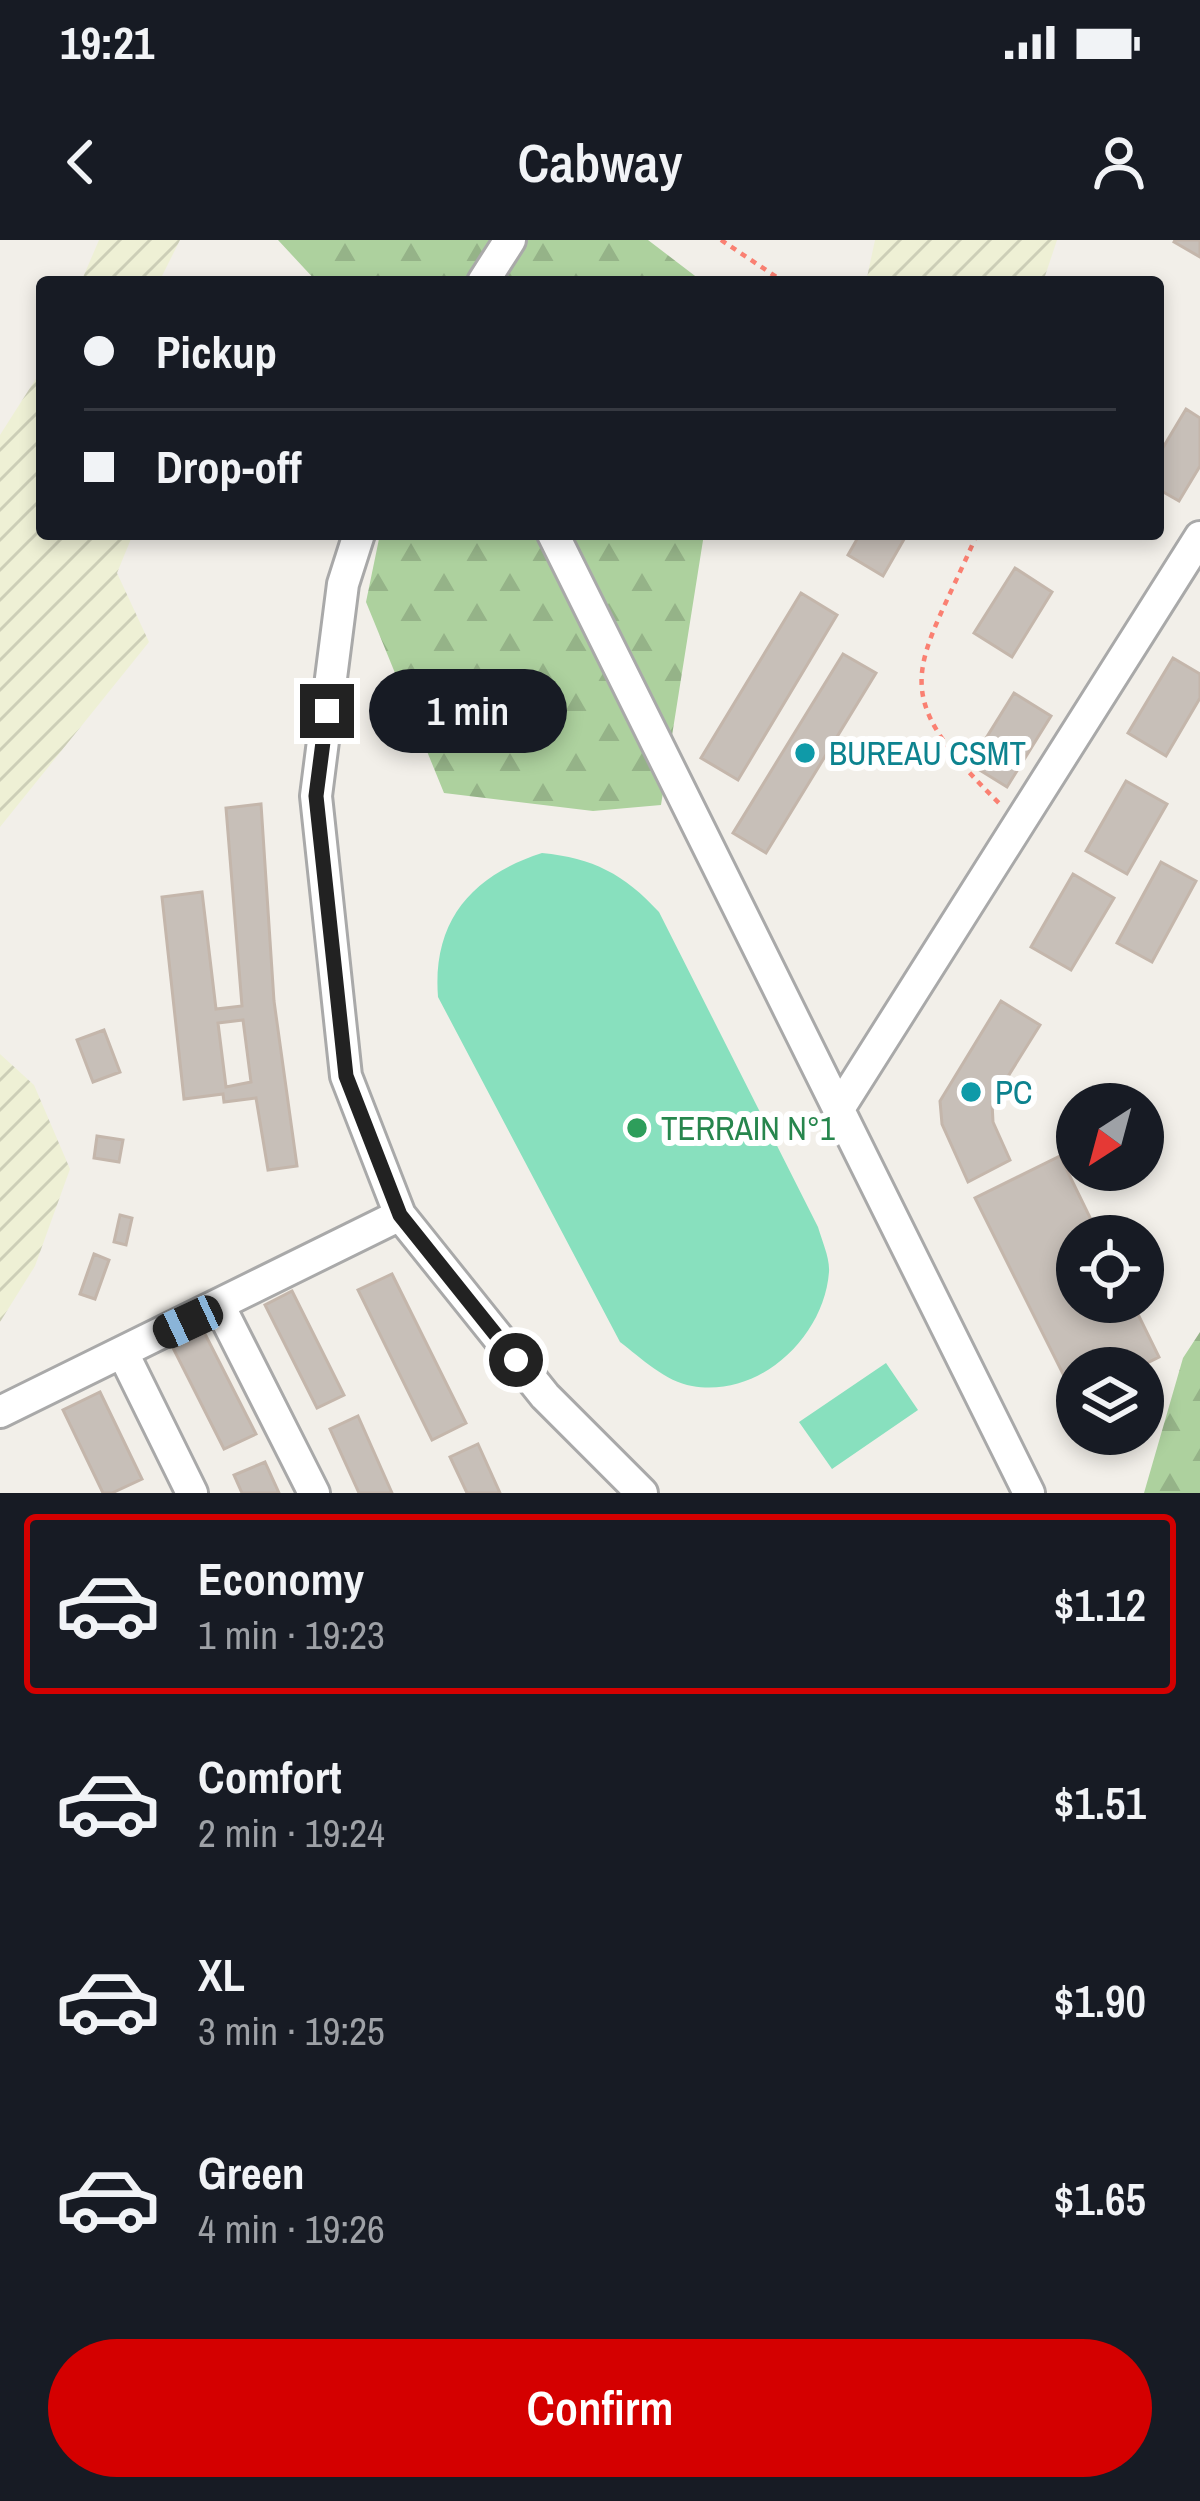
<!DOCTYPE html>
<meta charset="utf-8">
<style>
body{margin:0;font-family:"Archivo Narrow",sans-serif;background:#20242c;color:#f1f3f6;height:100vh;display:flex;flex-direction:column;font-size:45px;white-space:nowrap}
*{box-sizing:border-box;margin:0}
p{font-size:39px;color:#9ea1a6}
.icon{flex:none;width:66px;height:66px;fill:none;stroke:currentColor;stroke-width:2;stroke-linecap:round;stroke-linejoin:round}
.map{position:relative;height:1253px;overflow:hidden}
.side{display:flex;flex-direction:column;background:#171b24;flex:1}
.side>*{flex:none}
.guide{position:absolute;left:36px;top:36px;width:1128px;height:264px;border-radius:12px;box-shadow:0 6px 18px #0003;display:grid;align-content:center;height:264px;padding:0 48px;background:#171b24}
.needle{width:78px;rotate:216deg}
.buttons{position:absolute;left:1056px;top:843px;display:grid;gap:24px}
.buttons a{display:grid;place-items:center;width:108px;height:108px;border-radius:50%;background:#171b24;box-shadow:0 6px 18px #0003;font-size:60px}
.end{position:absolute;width:54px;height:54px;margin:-27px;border:15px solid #222;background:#fff;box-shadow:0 0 0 6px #fff}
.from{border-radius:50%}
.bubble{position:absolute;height:84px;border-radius:42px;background:#171b24;box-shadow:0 6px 18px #0003;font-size:39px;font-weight:600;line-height:84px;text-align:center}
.car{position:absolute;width:36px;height:72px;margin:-36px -18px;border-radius:15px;box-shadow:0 0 9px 3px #0007;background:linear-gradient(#222 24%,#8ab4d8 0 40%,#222 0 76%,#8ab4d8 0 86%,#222 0)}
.guide b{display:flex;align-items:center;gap:42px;height:114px;font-size:45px}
.guide b+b{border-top:3px solid #363941}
.guide i{width:30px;height:30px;background:#f1f3f6}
ul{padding:21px 0 0;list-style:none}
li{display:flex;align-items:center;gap:36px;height:180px;margin:0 24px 18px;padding:0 24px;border:6px solid transparent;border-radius:12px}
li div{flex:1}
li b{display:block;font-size:45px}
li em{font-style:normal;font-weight:600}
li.current{border-color:#d40000}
li>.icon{width:108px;height:108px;stroke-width:1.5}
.cta{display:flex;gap:24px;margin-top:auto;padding:24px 48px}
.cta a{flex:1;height:138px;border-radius:72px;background:#d40000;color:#fff;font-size:48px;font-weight:600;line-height:138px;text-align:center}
.status{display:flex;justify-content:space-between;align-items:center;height:84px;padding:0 60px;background:#171b24;direction:ltr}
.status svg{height:33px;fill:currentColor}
header{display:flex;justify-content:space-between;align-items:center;height:156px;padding:0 48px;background:#171b24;font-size:54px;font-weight:600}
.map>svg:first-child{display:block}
.farmland{fill:url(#farmland-furrows)}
.forest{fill:url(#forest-firs)}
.pitch{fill:#88e0be}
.building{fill:#c7bfb8;stroke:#c4b6ab;stroke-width:3;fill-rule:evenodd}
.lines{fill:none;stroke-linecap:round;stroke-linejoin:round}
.minor-casing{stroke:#a9a9a9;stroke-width:36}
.path{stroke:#fa8072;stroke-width:4.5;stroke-dasharray:6 6;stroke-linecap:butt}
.minor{stroke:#fff;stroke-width:30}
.route{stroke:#222;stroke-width:15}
.culture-dot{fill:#0f9aa8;stroke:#fff;stroke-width:4.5}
.leisure-dot{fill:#2e9e5b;stroke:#fff;stroke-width:4.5}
.labels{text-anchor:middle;stroke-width:12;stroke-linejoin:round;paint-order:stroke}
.culture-label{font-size:33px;fill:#0d838f;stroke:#fff;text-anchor:start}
.leisure-label{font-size:33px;fill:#27864d;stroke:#fff;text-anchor:start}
</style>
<div class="status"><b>19:21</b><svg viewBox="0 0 49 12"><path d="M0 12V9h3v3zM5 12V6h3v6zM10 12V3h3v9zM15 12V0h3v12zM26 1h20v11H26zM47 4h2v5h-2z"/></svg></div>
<header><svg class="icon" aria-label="back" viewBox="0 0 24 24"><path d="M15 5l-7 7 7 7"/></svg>Cabway<svg class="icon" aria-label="person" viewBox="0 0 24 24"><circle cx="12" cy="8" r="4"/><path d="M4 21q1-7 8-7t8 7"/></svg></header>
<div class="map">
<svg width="1200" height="1253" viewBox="0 0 1200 1253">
<defs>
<pattern id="farmland-furrows" width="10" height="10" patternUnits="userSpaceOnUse" patternTransform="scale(3)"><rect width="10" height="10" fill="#eef0d5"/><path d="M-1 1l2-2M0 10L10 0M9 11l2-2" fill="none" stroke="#ccceb7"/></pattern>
<pattern id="forest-firs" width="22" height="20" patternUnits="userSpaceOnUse" patternTransform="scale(3)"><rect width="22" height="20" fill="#add19e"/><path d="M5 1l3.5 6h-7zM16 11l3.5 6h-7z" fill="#95b388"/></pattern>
</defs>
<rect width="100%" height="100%" fill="#f2efe9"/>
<path class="farmland" d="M99,0H180L159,42H81Z
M875,0H1057L1043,42H866Z
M42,129V294H133L117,333L149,402L0,587V195Z
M0,814L34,845L70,929L35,1026L0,1082Z"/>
<path class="forest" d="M278,0H648L703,42H317Z
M380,294H704L661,565L593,571L444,553L366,362Z
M1200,1092V1253H1144L1183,1118Z"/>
<path class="pitch" d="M542,613C593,618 624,634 659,672L818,987C822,1001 830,1018 829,1032C824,1097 760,1158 692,1146C666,1142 641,1118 620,1102L438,757C432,680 473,635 542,613Z
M886,1123L918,1170L832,1229L799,1182Z"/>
<path class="building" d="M1175,0H1200V17L1174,2Z
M1186,169L1200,178V226L1179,261L1158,249V216Z
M860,294H907L883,336L848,315Z
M1015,328L1052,352L1012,417L974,393Z
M801,353L837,375L738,540L701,518Z
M843,414L876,433L766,613L733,593Z
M1173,418L1200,434V458L1166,516L1128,493Z
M1014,453L1051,476L1007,547L970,524Z
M1126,541L1167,564L1127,634L1086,611Z
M261,564L274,761L297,926L268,930L256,858L224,862L223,854L184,859L162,657L202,652L216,769L242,766L226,568ZM243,780L251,842L226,847L218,783Z
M1161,622L1196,641L1152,722L1117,703Z
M1073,634L1114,658L1071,730L1031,707Z
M1001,761L1040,785L992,862L993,882L1010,920L968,942L942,884L940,861Z
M104,790L120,832L93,842L77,800Z
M97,896L123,900L119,922L94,918Z
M1060,916L1099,996H1077V1062H1132L1159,1117L1137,1128H1077L1075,1158L975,958Z
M120,975L132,978L126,1005L114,1002Z
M94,1014L109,1020L95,1059L80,1054Z
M392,1034L466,1183L432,1200L358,1050Z
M292,1051L344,1155L317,1168L265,1065Z
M203,1090L256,1194L224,1209L172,1106Z
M100,1152L142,1239L112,1253H103L63,1170Z
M358,1176L392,1253H359L330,1189Z
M478,1204L500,1253H467L450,1217Z
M265,1222L279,1253H242L234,1235Z"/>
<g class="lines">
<defs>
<path id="minor" d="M483,42L510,0
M359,294L343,344L316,556L346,836L400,975L545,1156L642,1253
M553,294L1029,1253
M840,867L1200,297
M220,1067L314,1253
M123,1113L192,1253
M0,1172L400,975"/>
</defs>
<use href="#minor" class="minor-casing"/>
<path class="path" d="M721,0L784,42
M977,294C917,433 881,448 1002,566"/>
<use href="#minor" class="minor"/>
</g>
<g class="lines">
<path class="route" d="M327,471L316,556L346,836L400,975L516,1120"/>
</g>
<g class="culture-dot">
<circle cx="805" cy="513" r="12"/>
<circle cx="971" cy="852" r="12"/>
</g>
<circle class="leisure-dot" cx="637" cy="888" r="12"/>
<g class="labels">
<g class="culture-label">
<text x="829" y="525">BUREAU CSMT</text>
<text x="995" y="864">PC</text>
</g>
<g class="leisure-label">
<text x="661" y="900">TERRAIN N°1</text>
</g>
</g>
</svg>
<div class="buttons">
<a><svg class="needle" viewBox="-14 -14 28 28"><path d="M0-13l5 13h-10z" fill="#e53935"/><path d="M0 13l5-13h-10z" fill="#9ea1a6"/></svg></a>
<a><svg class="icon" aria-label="locate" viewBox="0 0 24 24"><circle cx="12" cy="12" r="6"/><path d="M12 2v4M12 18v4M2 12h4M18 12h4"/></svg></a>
<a><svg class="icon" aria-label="layers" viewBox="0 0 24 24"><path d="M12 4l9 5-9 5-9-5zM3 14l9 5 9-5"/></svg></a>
</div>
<i class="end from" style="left:516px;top:1120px"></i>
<i class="end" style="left:327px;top:471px"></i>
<div class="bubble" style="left:369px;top:429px;width:198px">1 min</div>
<i class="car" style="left:188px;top:1082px;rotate:245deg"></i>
<div class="guide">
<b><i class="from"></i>Pickup</b>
<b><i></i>Drop-off</b>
</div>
</div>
<section class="side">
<ul>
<li class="current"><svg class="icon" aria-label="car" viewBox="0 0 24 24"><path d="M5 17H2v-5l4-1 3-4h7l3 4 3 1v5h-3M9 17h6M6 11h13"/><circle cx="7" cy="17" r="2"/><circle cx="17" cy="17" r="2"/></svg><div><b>Economy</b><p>1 min · 19:23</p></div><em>$1.12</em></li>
<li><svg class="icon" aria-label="car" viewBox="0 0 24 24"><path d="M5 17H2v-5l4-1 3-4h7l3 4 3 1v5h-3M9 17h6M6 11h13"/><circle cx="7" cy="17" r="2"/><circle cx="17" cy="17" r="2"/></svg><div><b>Comfort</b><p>2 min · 19:24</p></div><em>$1.51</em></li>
<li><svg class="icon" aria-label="car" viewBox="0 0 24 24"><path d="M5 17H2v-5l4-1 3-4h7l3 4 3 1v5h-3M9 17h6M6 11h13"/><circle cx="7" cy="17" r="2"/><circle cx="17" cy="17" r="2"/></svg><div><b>XL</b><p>3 min · 19:25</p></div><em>$1.90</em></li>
<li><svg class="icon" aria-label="car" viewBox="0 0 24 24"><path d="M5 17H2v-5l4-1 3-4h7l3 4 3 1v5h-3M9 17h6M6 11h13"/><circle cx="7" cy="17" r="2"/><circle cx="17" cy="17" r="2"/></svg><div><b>Green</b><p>4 min · 19:26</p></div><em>$1.65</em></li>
</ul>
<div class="cta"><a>Confirm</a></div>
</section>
